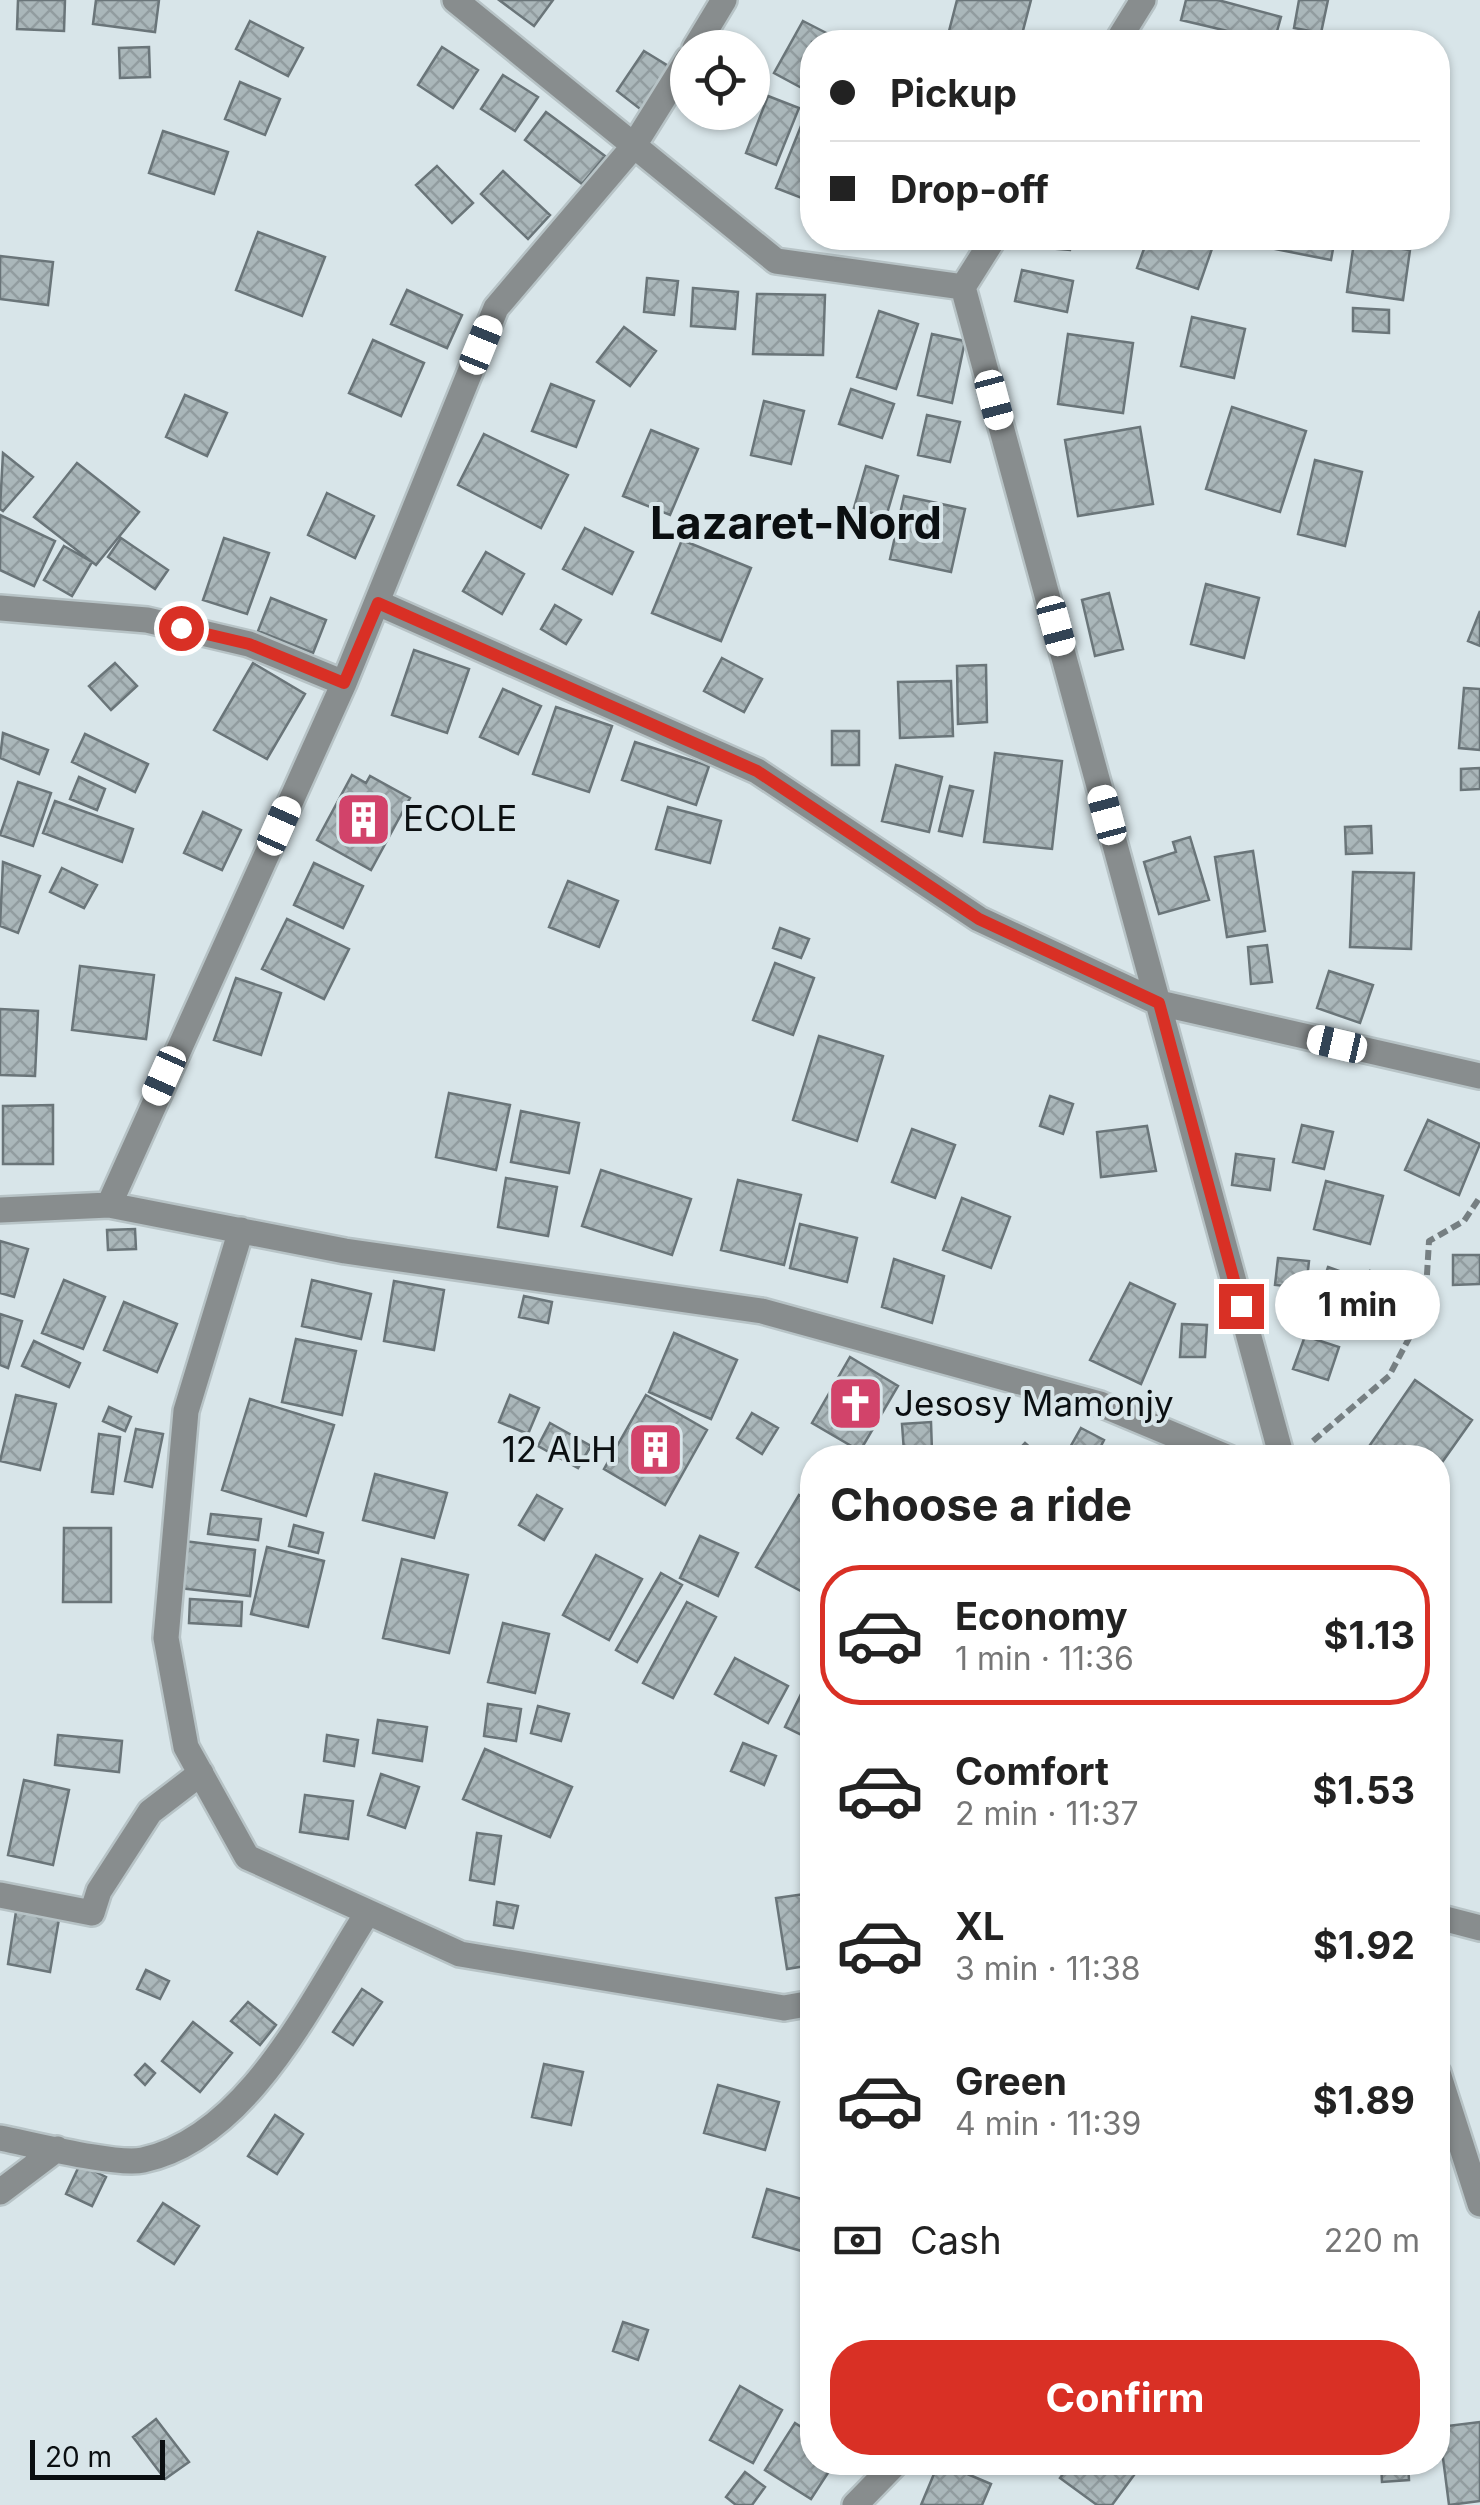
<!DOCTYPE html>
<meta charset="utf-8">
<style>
body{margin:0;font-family:Inter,sans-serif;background:#f2f2f2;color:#222;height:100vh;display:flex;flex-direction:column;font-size:38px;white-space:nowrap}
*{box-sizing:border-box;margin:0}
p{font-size:32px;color:#767676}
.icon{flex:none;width:55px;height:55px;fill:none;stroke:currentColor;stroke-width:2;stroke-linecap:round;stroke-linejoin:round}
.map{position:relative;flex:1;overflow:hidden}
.panel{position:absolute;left:800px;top:1445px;width:650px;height:1030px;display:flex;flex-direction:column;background:#fff;border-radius:40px;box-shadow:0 2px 8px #0004}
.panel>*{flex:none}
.guide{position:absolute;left:800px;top:30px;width:650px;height:220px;border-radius:40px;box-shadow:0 2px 8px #0004;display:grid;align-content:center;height:220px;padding:0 30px;background:#fff}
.buttons{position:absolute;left:670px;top:30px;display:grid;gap:20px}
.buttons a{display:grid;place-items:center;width:100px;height:100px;border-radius:50%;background:#fff;box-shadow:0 2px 8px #0004;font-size:50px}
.scale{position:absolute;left:30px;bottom:25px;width:135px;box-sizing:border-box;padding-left:10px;border:5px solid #0b0f11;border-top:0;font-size:28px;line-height:35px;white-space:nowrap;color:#0b0f11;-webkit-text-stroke:8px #d8e5e9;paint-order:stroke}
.end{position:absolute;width:45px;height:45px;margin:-22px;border:12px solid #d93025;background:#fff;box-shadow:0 0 0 5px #fff}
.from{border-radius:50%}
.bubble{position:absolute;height:70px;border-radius:35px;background:#fff;box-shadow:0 2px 8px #0004;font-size:32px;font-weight:700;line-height:70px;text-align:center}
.car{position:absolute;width:30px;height:60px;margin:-30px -15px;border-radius:12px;box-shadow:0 0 8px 2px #0007;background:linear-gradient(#fff 24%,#345 0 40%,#fff 0 76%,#345 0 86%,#fff 0)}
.guide b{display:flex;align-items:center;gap:35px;height:95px;font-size:38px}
.guide b+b{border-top:2px solid #e0e0e0}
.guide i{width:25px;height:25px;background:#222}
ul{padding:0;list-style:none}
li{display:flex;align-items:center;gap:30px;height:140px;margin:0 20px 15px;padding:0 10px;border:5px solid transparent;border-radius:40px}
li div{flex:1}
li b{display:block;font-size:38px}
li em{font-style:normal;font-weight:700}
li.on{border-color:#d93025}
li>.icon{width:90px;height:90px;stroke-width:1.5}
h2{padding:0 30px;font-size:45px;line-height:120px}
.pay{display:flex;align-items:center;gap:25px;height:110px;padding:0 30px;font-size:38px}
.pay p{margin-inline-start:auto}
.cta{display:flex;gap:20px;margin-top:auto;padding:20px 30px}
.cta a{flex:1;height:115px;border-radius:40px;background:#d93025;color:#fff;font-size:40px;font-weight:700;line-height:115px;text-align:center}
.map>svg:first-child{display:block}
.building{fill:url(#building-cross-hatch);stroke:#6a7579;stroke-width:2.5}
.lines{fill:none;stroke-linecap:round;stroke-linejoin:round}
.minor-casing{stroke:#b7c3c6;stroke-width:30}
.path{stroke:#767f82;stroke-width:6;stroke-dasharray:10 5;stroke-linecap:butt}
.minor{stroke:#888d8e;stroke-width:25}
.route{stroke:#d93025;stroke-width:12}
.labels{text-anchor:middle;stroke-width:8;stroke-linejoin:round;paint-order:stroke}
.poi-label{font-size:35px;fill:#0b0f11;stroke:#d8e5e9;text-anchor:start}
.district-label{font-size:45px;font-weight:bold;fill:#0b0f11;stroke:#d8e5e9}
</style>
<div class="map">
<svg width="1480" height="2505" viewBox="0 0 1480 2505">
<defs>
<pattern id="building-cross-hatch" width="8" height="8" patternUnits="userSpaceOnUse" patternTransform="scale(2.5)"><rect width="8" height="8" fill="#aab7ba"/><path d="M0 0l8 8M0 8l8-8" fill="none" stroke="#919c9f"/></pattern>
</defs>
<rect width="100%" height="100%" fill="#d8e5e9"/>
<path class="building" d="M18,0H65L64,31L17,29Z
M96,0H159L155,32L93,24Z
M499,0H553L534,26Z
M957,0H1031L1020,42H979L948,35Z
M1186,0H1218L1281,17L1274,42L1181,20Z
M1299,0H1328L1321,33L1294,28Z
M250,21L303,48L288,76L236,49Z
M803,21L840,40L812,42L811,93L774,73Z
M149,47L150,77L120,78L119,48Z
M442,47L478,70L453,108L418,85Z
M644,51L670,67L644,112L617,91Z
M503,75L538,97L515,131L481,109Z
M240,82L280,99L265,135L225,119Z
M768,96L799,108L776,165L746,153Z
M807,111L812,113V202L776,188Z
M546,112L605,156L582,184L525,140Z
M163,131L228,152L214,194L149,173Z
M437,166L473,203L452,223L416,185Z
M503,171L550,215L528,239L481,194Z
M258,232L325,257L302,316L236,290Z
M1035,238H1072L1070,250L1034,247Z
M1148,238L1215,240L1198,289L1137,268Z
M1250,238H1335L1331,260L1249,244Z
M1354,242L1410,250L1403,300L1347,292Z
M0,256L53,262L48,305L0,299Z
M1022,270L1073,281L1067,312L1015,301Z
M647,278L678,281L674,315L644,312Z
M693,288L738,292L735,329L691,326Z
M407,290L462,315L447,348L391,324Z
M757,294L825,295L823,355L753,354Z
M1353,308L1389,310V333L1353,331Z
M879,311L918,324L896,389L857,377Z
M1192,317L1245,329L1234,378L1181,366Z
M624,327L656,351L630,386L597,362Z
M932,334L965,341L952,403L918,395Z
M1068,334L1133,343L1123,413L1058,404Z
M373,340L424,363L401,416L349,393Z
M551,384L594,401L576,447L532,431Z
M851,389L894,404L882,438L839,424Z
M185,395L227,413L207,456L166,437Z
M764,401L804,411L791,464L751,455Z
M1232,407L1306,431L1280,512L1206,489Z
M927,415L960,422L950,462L918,455Z
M1140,427L1153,504L1078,516L1065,440Z
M651,430L698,449L670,515L623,496Z
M484,434L568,475L541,528L458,485Z
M3,453L33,477L3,511L0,509Z
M1315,460L1362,472L1345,546L1298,534Z
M77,463L139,512L96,565L34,517Z
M866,466L898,476L886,517L854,508Z
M327,493L374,516L355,558L308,535Z
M904,496L965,509L951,572L890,559Z
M0,515L55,541L34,586L0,570Z
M585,528L633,552L612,594L563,569Z
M121,538L168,570L155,589L108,557Z
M224,538L269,553L247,614L203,600Z
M682,540L751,568L721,641L652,613Z
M64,546L92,562L72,596L44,580Z
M486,552L524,574L502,614L463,591Z
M1206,584L1259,598L1244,658L1191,644Z
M1109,593L1123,649L1095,656L1082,600Z
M271,598L326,620L313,653L258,631Z
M555,605L581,620L566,644L541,629Z
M1480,611V646L1468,641Z
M414,650L469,669L447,733L392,715Z
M722,658L762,679L744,712L704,691Z
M115,663L137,686L111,710L89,686Z
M253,663L305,694L267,759L214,730Z
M986,665L987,722L958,724L957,666Z
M951,681L953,736L900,738L898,682Z
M1464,688L1480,689V750L1459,748Z
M503,689L541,706L518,754L480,737Z
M556,707L612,726L589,792L533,774Z
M832,731H859V765H832Z
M3,733L48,750L39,774L0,758Z
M85,734L148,764L135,792L72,762Z
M635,742L709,766L696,805L622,780Z
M995,753L1062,761L1052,849L984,842Z
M896,765L942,777L929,832L882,821Z
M1480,768V789L1461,790V769Z
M352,775L366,783L370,776L410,798L371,870L317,840Z
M79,777L105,789L97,810L70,799Z
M18,782L51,793L33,846L0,835Z
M950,786L973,791L962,836L939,831Z
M55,801L133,829L122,862L43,833Z
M668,807L721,821L710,863L656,849Z
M203,812L241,830L222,870L184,853Z
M1371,826L1372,853L1346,854L1345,827Z
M1190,837L1209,900L1159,914L1144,862L1176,852L1173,842Z
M1253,851L1265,931L1227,937L1215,857Z
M3,862L40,876L18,933L0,926Z
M314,863L363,886L343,928L294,905Z
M62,868L97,885L84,908L50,892Z
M1353,872L1414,873L1411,949L1350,947Z
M568,881L618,901L599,947L549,927Z
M287,919L349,949L324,999L262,969Z
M780,928L809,939L801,958L773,948Z
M1267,945L1272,982L1251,984L1248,947Z
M775,963L814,978L793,1035L753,1020Z
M80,966L154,975L146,1039L72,1030Z
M1329,971L1373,985L1360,1023L1317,1008Z
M236,978L281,993L261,1055L214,1040Z
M0,1009L38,1011L35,1076L0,1075Z
M819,1036L883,1056L857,1141L793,1120Z
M449,1093L510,1105L496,1170L436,1157Z
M1050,1096L1073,1104L1063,1134L1040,1126Z
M53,1105V1164H3V1106Z
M521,1111L579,1123L569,1173L511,1162Z
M1428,1120L1480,1144L1459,1195L1405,1170Z
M1302,1125L1333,1132L1324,1169L1293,1162Z
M1147,1126L1156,1171L1101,1177L1097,1132Z
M912,1129L955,1145L935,1198L892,1182Z
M1236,1154L1274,1159L1270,1190L1232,1185Z
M601,1170L691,1199L672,1255L582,1226Z
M506,1178L557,1187L548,1236L498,1227Z
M738,1180L801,1195L784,1265L721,1250Z
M1326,1181L1383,1196L1370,1244L1314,1229Z
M962,1198L1010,1217L991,1268L943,1250Z
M800,1224L857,1238L847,1282L790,1268Z
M135,1229L136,1249L108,1250L107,1230Z
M0,1241L28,1249L14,1297L0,1293Z
M1453,1255H1480V1284L1453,1285Z
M1278,1258L1309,1261L1306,1288L1275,1285Z
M894,1259L944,1276L932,1323L882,1307Z
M1328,1267L1356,1277L1346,1305L1319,1295Z
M1370,1271L1406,1278L1392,1338L1356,1330Z
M64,1280L105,1297L83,1349L42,1333Z
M312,1280L371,1294L361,1339L302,1326Z
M394,1281L444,1290L434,1350L384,1341Z
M1130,1283L1175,1304L1141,1384L1090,1360Z
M524,1296L552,1302L548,1323L519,1317Z
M124,1302L177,1324L157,1372L104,1350Z
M0,1314L22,1321L8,1368L0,1365Z
M1182,1324L1207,1325L1205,1357H1180Z
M674,1333L737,1360L711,1419L649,1392Z
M1305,1336L1339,1347L1328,1380L1293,1369Z
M296,1339L356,1351L342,1415L282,1402Z
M34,1341L80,1363L69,1387L22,1366Z
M850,1357L898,1386L860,1451L812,1423Z
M1415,1380L1472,1420L1438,1468V1458H1388L1370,1445Z
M16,1395L56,1404L40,1470L0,1461Z
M510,1395L539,1408L528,1434L499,1422Z
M646,1395L707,1430L665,1505L604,1469Z
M250,1399L334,1425L306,1516L222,1490Z
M109,1407L131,1417L125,1431L103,1421Z
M752,1413L778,1428L762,1454L737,1438Z
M931,1422L932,1451L904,1452L902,1424Z
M550,1423L591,1446L578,1468L538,1446Z
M1081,1428L1104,1440L1095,1458H1064Z
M136,1429L163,1434L152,1487L125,1481Z
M99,1434L120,1437L113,1494L92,1492Z
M1025,1443L1042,1458H1011Z
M375,1474L447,1493L434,1538L363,1520Z
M537,1495L562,1509L544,1540L519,1525Z
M799,1495L812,1502V1597L756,1567Z
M211,1514L261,1519L258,1540L208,1534Z
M294,1525L323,1533L318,1553L289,1546Z
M64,1528H111V1602H63Z
M700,1536L738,1553L718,1596L680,1578Z
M184,1541L255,1550L250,1596L178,1588Z
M267,1547L324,1561L308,1627L251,1614Z
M596,1555L642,1579L609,1640L563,1615Z
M402,1559L468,1575L449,1653L383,1638Z
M661,1573L682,1585L637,1662L616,1650Z
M190,1599L242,1602L241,1626L189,1623Z
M687,1602L716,1617L673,1698L643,1683Z
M503,1623L549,1634L535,1693L488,1682Z
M735,1658L788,1686L768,1723L715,1694Z
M804,1688L812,1692V1740L785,1727Z
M488,1704L521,1709L516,1741L484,1736Z
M538,1706L569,1714L561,1741L531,1733Z
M378,1720L427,1727L422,1761L373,1753Z
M58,1735L122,1741L119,1772L55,1765Z
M327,1735L358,1740L354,1766L324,1761Z
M743,1743L776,1756L764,1785L731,1771Z
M485,1749L572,1787L550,1837L463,1799Z
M381,1774L419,1787L405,1828L368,1815Z
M24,1780L69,1790L53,1865L8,1855Z
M305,1795L353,1801L348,1839L300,1832Z
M477,1833L501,1836L494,1884L470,1880Z
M812,1893V1965L787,1969L776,1898Z
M497,1902L518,1906L513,1928L494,1925Z
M17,1905L60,1913L50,1972L8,1964Z
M146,1970L169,1981L160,1999L137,1989Z
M362,1989L382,2002L353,2045L333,2032Z
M248,2002L276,2025L260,2045L231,2021Z
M193,2022L232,2053L200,2092L162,2061Z
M145,2064L155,2073L145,2085L135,2075Z
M544,2064L583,2072L571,2125L532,2117Z
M718,2085L779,2102L765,2150L704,2133Z
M275,2115L303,2134L277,2174L248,2156Z
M80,2164L106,2177L92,2206L66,2194Z
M767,2189L812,2202V2254L753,2237Z
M163,2203L199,2226L174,2264L138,2241Z
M623,2322L648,2330L638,2360L613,2351Z
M740,2386L782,2410L753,2463L710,2440Z
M156,2419L189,2462L165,2479L133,2437Z
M1480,2422V2501L1449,2505L1439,2427Z
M795,2423L812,2434V2462H835L811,2499L765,2470Z
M939,2462L991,2484L982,2505H921Z
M1072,2462H1115L1134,2475L1112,2505H1097L1060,2478Z
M1381,2462H1408L1409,2480L1382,2482Z
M745,2472L765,2487L752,2505H736L726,2497Z"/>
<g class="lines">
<defs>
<path id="minor" d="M455,0L776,261L963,287
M1117,42L1143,0
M695,48L724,0
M994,238L963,287L1282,1458
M378,603L757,771L979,919L1159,1003L1480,1076
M0,608L147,620L249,644L344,683
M109,1205L344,683L496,308L633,147L688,59
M0,1210L109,1205L345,1251L762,1311L1100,1404L1229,1458
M241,1230L186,1411L166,1638L186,1747L247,1857L460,1954L784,2008L812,2003
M0,1895L92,1913L99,1891L150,1812L201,1773
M1438,1917L1480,1928
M1438,2073L1480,2204
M0,2138C31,2144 117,2166 143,2160C250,2137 313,1997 368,1912
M0,2192L57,2149
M855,2505L897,2462"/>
</defs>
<use href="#minor" class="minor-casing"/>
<path class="path" d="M1313,1441L1389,1376L1425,1308L1429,1241L1464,1221L1480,1197"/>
<use href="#minor" class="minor"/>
</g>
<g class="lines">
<path class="route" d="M181,628L249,644L344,683L378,603L757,771L979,919L1159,1003L1241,1306"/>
</g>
<defs>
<symbol id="building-square" viewBox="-11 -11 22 22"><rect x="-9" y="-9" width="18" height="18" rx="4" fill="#d2436a" stroke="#d8e5e9"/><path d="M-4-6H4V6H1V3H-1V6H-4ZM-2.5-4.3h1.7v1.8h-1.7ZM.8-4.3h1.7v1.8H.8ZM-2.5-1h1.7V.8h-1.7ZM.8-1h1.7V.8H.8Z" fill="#fff"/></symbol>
<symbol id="church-square" viewBox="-11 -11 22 22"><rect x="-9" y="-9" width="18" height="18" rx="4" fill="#d2436a" stroke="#d8e5e9"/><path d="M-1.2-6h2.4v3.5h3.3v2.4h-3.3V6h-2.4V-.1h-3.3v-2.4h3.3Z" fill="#fff"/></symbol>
</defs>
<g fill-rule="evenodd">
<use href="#building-square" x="332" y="788" width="63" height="63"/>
<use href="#church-square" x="824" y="1372" width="63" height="63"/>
<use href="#building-square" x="624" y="1418" width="63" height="63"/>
</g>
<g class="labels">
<g class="poi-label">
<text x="403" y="831">ECOLE</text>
<text x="894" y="1416">Jesosy Mamonjy</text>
<text x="617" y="1462" text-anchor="end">12 ALH</text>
</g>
<g class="district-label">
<text x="796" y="539">Lazaret-Nord</text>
</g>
</g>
</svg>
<div class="buttons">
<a><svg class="icon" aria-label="locate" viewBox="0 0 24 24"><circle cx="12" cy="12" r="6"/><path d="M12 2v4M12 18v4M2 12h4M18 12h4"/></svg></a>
</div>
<div class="scale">20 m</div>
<i class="end from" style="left:181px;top:628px"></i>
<i class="end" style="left:1241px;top:1306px"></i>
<div class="bubble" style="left:1275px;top:1270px;width:165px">1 min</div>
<i class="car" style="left:481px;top:345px;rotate:22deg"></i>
<i class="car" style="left:994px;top:400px;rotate:165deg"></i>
<i class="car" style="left:1056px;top:626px;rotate:165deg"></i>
<i class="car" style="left:1107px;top:815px;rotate:345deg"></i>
<i class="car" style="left:279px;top:826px;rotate:24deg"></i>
<i class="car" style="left:1337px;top:1044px;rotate:283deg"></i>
<i class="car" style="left:164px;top:1076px;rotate:204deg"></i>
<div class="guide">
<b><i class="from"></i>Pickup</b>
<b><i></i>Drop-off</b>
</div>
<section class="panel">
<h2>Choose a ride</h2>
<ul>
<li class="on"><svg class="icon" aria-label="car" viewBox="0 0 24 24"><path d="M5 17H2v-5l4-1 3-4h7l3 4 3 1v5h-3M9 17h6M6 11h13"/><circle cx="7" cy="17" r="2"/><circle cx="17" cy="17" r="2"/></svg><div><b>Economy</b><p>1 min · 11:36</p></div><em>$1.13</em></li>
<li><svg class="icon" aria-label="car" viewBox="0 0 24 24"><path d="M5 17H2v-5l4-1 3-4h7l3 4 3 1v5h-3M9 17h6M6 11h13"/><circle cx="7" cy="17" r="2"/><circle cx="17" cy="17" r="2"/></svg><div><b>Comfort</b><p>2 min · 11:37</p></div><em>$1.53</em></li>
<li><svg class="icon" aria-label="car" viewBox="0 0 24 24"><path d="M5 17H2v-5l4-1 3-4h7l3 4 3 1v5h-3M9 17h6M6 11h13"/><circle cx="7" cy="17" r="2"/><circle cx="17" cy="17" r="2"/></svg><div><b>XL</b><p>3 min · 11:38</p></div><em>$1.92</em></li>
<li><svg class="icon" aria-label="car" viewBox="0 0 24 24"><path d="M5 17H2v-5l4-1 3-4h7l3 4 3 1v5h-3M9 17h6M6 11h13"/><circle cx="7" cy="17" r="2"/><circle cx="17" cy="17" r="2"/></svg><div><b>Green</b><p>4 min · 11:39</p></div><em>$1.89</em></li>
</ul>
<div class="pay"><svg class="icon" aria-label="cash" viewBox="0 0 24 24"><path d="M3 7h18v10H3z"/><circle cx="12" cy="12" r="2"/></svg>Cash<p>220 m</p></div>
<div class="cta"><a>Confirm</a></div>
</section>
</div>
